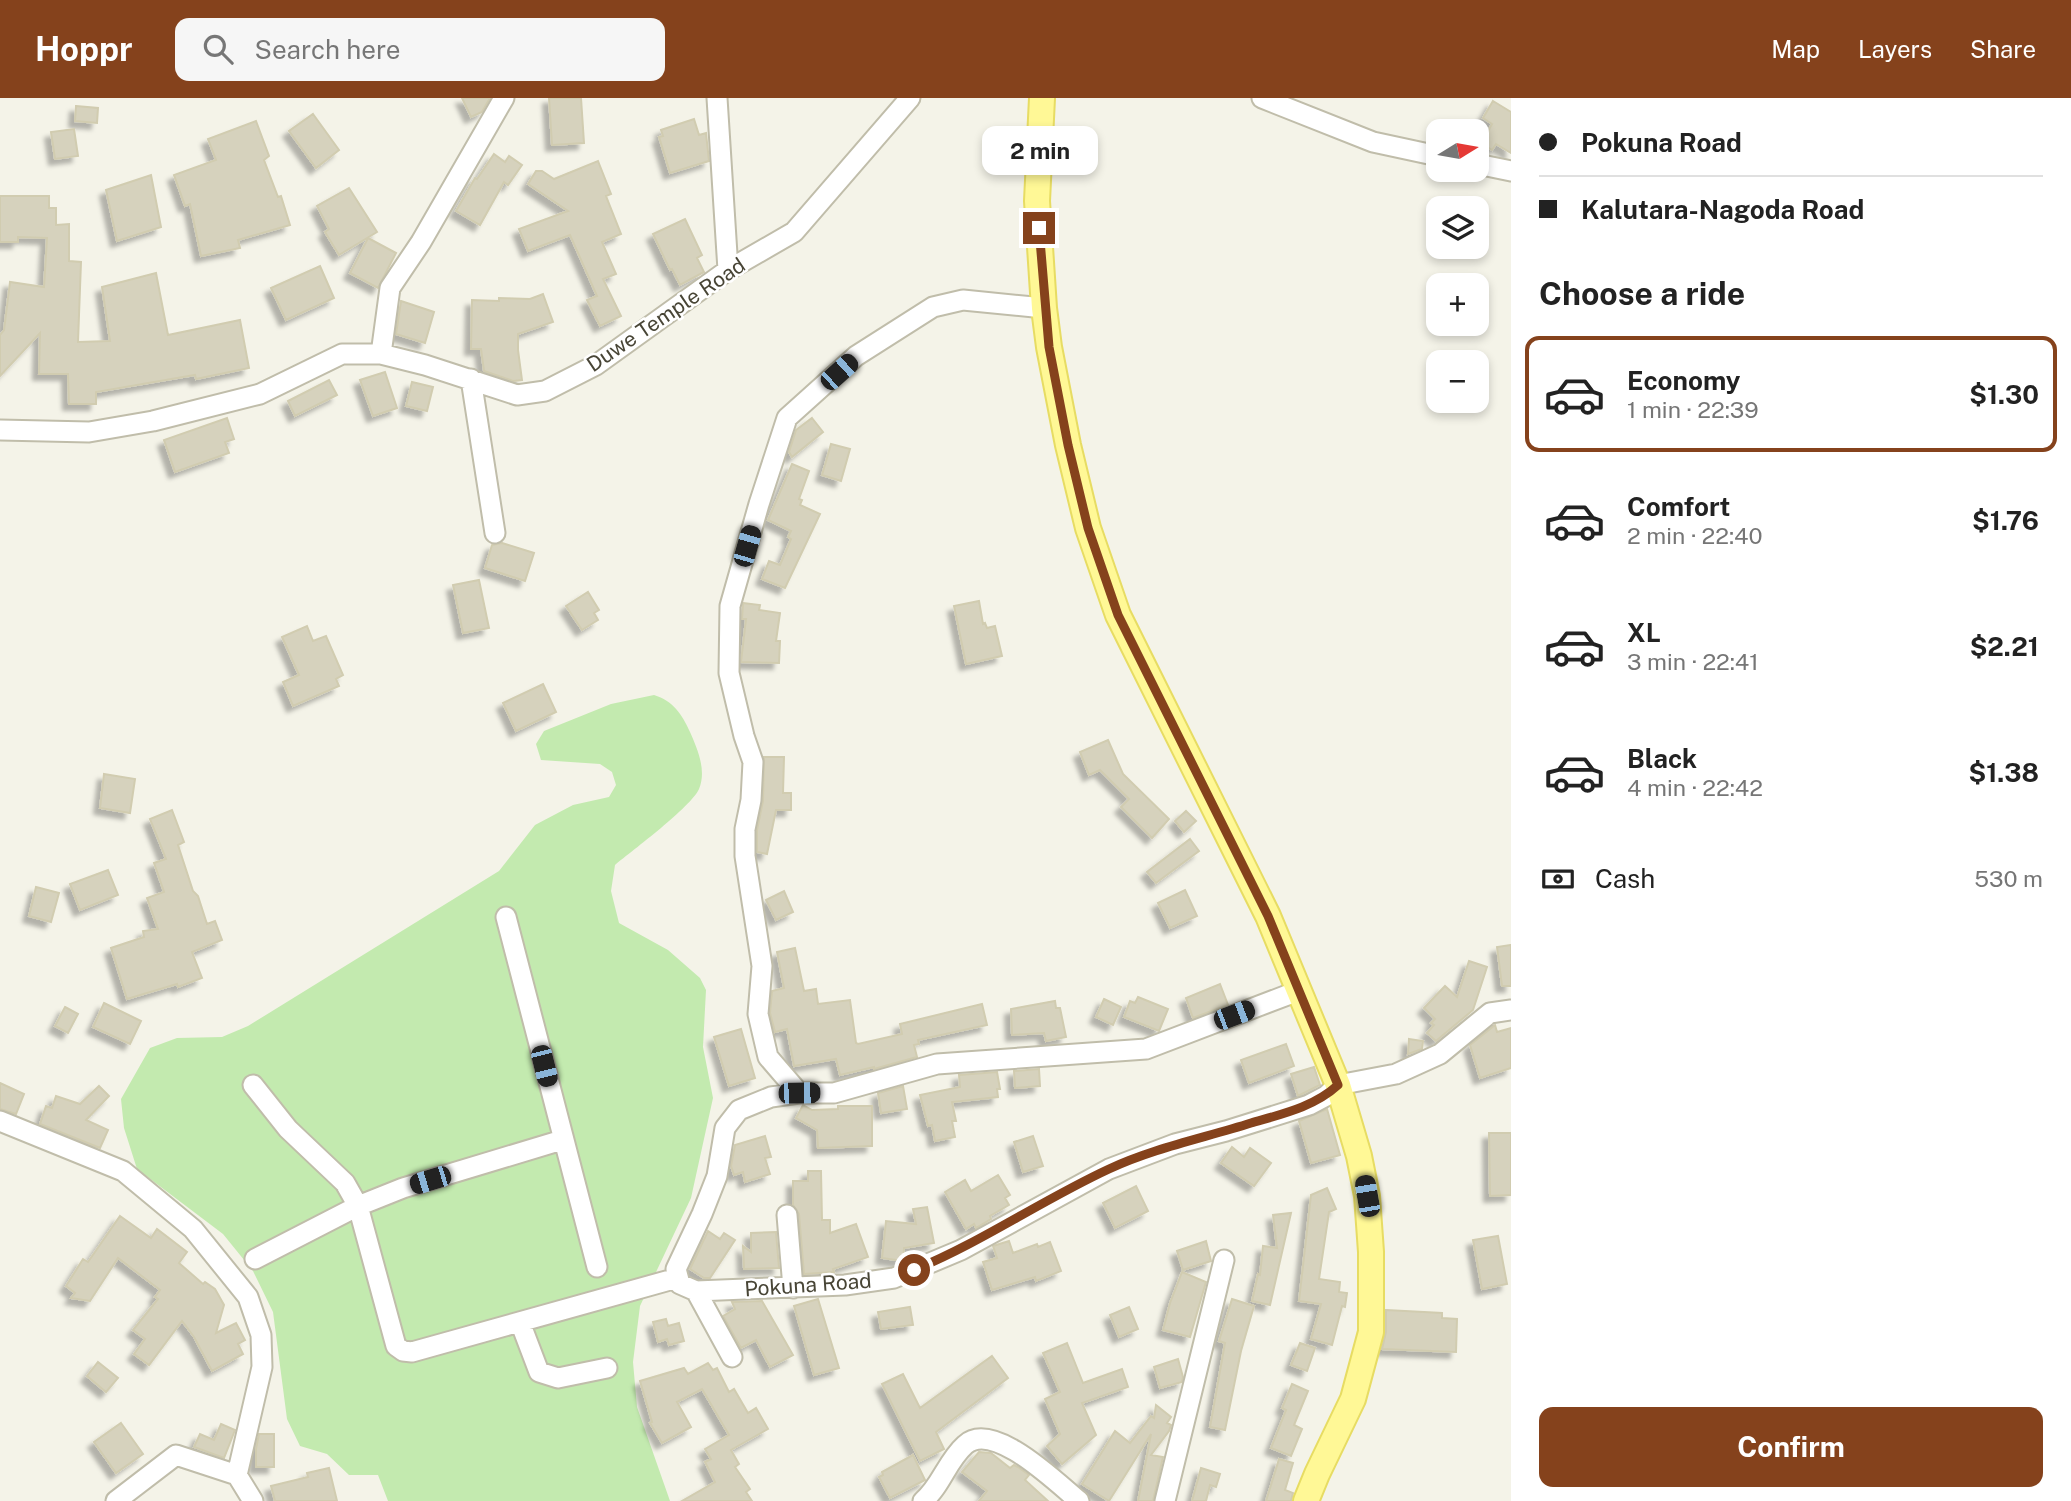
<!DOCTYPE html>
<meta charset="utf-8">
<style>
body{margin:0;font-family:"Public Sans",sans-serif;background:#f6f6f6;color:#222;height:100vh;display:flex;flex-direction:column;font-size:26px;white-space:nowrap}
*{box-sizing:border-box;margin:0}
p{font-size:23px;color:#767676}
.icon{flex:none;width:38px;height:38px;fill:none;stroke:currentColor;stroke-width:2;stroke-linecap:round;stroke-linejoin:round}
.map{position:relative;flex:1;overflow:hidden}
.sheet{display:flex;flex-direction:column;background:#fff;width:560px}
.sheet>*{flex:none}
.banner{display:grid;align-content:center;height:154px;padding:0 28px;background:#fff}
.needle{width:46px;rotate:79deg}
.fabs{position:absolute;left:1426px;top:21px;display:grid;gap:14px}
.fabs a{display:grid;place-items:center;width:63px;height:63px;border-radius:14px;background:#fff;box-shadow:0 4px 10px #0003;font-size:35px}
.end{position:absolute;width:32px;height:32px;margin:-16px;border:9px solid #85421c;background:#fff;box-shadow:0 0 0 4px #fff}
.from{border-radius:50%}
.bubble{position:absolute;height:49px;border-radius:14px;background:#fff;box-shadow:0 4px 10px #0003;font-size:23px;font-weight:700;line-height:49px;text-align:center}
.car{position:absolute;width:21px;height:42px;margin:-21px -10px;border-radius:9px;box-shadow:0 0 5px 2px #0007;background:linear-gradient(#222 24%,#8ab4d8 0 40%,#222 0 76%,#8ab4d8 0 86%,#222 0)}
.banner b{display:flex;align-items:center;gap:24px;height:66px;font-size:26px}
.banner b+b{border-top:2px solid #e0e0e0}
.banner i{width:18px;height:18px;background:#222}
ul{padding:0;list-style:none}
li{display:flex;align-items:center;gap:21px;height:116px;margin:0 14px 10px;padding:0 14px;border:4px solid transparent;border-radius:14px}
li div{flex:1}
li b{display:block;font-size:26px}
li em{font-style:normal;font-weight:700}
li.current{border-color:#85421c}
li>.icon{width:63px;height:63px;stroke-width:1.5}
h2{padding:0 28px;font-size:32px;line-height:84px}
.pay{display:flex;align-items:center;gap:18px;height:77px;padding:0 28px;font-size:26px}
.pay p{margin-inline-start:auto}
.button{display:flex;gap:14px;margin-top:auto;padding:14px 28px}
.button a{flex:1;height:80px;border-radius:14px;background:#85421c;color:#fff;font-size:28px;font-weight:700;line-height:80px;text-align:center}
header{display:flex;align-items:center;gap:42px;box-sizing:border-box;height:98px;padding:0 35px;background:#85421c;color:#fff}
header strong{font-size:33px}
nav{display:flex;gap:38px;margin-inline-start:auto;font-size:24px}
.search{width:490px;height:63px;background:#f6f6f6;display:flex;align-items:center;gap:18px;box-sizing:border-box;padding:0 24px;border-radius:14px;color:#767676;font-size:26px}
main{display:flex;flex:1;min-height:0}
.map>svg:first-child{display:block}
.green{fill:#c3eaaf}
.building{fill:#d6d2bd;stroke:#d1ccb0;stroke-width:2;filter:url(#shadow)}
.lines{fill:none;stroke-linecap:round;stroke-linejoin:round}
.minor-casing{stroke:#c0bdaa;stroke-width:23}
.major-casing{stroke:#e7dc63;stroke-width:28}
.minor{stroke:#fff;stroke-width:19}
.major{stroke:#fff896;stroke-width:24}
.route{stroke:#85421c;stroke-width:9}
.labels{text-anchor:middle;stroke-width:5;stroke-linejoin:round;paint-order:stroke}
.street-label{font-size:21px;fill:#484536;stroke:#fff}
</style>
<header>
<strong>Hoppr</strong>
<div class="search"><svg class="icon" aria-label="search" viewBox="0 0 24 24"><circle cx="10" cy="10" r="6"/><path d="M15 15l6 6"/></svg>Search here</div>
<nav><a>Map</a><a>Layers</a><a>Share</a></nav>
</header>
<main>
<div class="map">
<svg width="1511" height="1403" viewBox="0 0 1511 1403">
<defs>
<filter id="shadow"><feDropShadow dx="-6" dy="6" stdDeviation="2" flood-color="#0004"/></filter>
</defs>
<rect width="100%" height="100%" fill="#f4f3e8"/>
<path class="green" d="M654,597C673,603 682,616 690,634C697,650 707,672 699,691C691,709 633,752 615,767L611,793L619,825L668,852L700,880L706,892L703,949L713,1000L691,1100L640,1208L633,1264L637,1309L670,1403H388L378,1377H349L327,1356L300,1348L287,1321L273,1214L253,1173L223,1136L137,1071L124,1030L121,1001L150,950L177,940L222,939L248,928L499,773L535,727L573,707L609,699L616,687L612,674L600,666L541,662L536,646L544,633L611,606Z"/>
<path class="building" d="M462,0H490L482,14L471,19Z
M549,0H581L584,45L552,47Z
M1493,3L1511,14V55L1496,46L1492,52L1481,45L1492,26L1483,20Z
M76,8L98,10L97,25L75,23Z
M313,16L339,52L316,70L289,33Z
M694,21L699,37L706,35L709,63L670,75L659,39L663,38L661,32Z
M256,23L269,58L264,62L278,99L281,98L290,127L238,142L240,150L201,158L190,106L185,108L174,77L216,62L208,41Z
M74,31L78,58L55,61L51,34Z
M494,56L505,64L509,58L522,67L508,87L504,84L480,127L456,113L475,80L477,81Z
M598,63L611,96L606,98L621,136L602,144L616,176L603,181L621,218L600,228L587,202L597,198L570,137L528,153L519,131L568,113L528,86L536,73H542L554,81Z
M151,77L161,129L117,143L106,92Z
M349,90L377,134L339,157L325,134L329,131L317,108Z
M0,98H49V110H56V127L69,126V163L81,164L78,244L110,243L102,189L156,175L168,237L240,222L249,270L196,281L195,277L96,294V306H69L68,276H39L40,235L0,278V237L4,232L10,184L44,189L47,140L18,139V144H0Z
M685,121L702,157L697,160L704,174L680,187L672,171L670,172L653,136Z
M368,140L396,155L378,190L350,175Z
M320,168L334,200L286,222L271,190Z
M543,196L553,224L518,236V252L522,282L513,283L484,273L481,251H471L472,202L499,203V200L530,201Z
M401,203L434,214L425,245L396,236Z
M385,274L397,310L373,318L360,282Z
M329,282L337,297L295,318L288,303Z
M412,284L433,289L427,313L406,308Z
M227,320L234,341L225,344L229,355L175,374L164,342Z
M812,320L823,334L792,359L789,354L796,332Z
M831,346L850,351L841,383L822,377Z
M792,366L809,373L799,401L802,402L800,407L820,416L785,490L762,481L769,463L780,467L791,441L788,439L791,433L768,422Z
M502,445L534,455L525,483L485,470L492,447Z
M479,482L489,530L463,535L453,487Z
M588,494L599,512L594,515L598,522L582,532L566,508Z
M979,503L983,526L985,525L987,530L995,528L1002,558L966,566L954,508Z
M743,505L760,507L759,512L780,515L776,543H780L779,565L741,564L746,521H742Z
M307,528L313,543L326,538L343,577L336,581L339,588L293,608L283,584L299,577L282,539Z
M543,586L556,614L516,633L503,605Z
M1108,642L1123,676L1169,721L1152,740L1121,709L1129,701L1100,672L1089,677L1080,654Z
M764,659H784L783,695H791V712H776L767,756L757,754V732L763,703Z
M104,676L135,681L130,715L100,710Z
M172,712L184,744L178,747L193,793L198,798L207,826L215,823L222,842L192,854L202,880L178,889L177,886L127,901L111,850L144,839L143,833L158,831L147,800L164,794L154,765L166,761L150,721Z
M1186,713L1196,723L1184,734L1175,723Z
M1190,741L1199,753L1156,785L1147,774Z
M108,772L118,797L80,812L70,786Z
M36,789L59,795L51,824L29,818Z
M1185,792L1197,818L1170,830L1158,805Z
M784,793L793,814L776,822L766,802Z
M1511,847V888H1502L1497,849Z
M795,850L804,893L816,891L818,906L850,902L856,945L858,946L902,936L900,926L982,906L987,927L918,942L919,946L914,947L917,959L874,971V969L840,977L836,961L794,968L787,931L775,934L770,915L772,893L784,890L777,854Z
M1469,863L1487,869L1473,912L1436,943L1427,935L1434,927L1431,925L1435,921L1424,910L1445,888L1457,899Z
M1220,886L1228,907L1193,920L1186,900Z
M1138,899L1168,911L1159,933L1124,919L1130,903L1135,905Z
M1104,901L1121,909L1113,927L1096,919Z
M1055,903L1056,910H1060L1066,939L1046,943L1044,935L1012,937L1011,911Z
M104,905L141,923L130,946L93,929Z
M65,909L78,916L68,935L55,928Z
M1495,927L1497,934L1511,930V970L1480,980L1470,947Z
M741,931L755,980L729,988L714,939Z
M1409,941L1423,943L1422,951L1408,956Z
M1286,946L1294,968L1249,985L1241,962Z
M1314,969L1320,987L1298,998L1291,976Z
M1039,971L1040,988L1015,990L1014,973Z
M997,974L1000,991H997L998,999L952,1004L956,1023H952L955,1039L935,1043L932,1027L928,1028L920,997L960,989L959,977Z
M0,985L24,996L16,1016L0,1011Z
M99,988L109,998L86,1022L108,1032L100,1050L40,1026L46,1008L52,1010L56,998L80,1006Z
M903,988L907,1011L881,1015L878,995Z
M803,1007L812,1012L838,1011V1008H872V1048L818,1050L817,1032L796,1020Z
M1327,1011L1340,1057L1311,1065L1299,1023Z
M1489,1035H1511V1097L1490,1098Z
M765,1038L771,1059L765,1060L770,1076L745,1084L743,1074L734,1077L731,1068L735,1047Z
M1033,1038L1043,1068L1023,1074L1014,1044Z
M1232,1049L1244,1059L1250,1050L1271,1065L1254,1088L1221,1065Z
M808,1073H821L822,1122H830V1135L856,1126L868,1159L833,1171L834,1174L804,1176L799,1116L793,1107V1083H808Z
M998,1077L1010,1097L1005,1100L1009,1107L990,1118L991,1121L976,1130L974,1126L966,1131L945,1094L965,1082L971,1093Z
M1136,1088L1148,1113L1115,1130L1103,1105Z
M1327,1090L1336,1111L1329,1114L1319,1181L1340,1184L1339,1194L1347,1195L1345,1209L1342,1208L1332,1247L1311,1241L1321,1206L1299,1203L1311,1097Z
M927,1109L934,1145L904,1150L903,1163L882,1160L886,1123L916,1126L913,1111Z
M1291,1115L1270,1207L1252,1203L1258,1176L1260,1177L1263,1148L1277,1150L1273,1117Z
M120,1118L151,1140L157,1131L187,1154L179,1165L203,1186L205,1184L215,1191L224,1207L216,1235L236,1225L245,1242L238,1246L243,1256L212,1273L194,1239L182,1223L149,1267L134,1256L145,1241L133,1232L158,1201L155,1199L160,1192L118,1160L90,1203L71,1200L75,1195L66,1188L83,1161L88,1164Z
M708,1133L720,1141L724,1135L735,1142L710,1180H704L690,1171Z
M776,1134L779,1170L744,1171L743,1148L751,1154V1135Z
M1498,1138L1507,1186L1482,1191L1473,1142Z
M1009,1143L1013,1155L1037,1146L1038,1149L1050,1144L1061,1173L1036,1183L1035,1179L992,1192L983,1164L997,1160L993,1148Z
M1206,1143L1211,1163L1183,1172L1177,1153Z
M1182,1174L1206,1184L1190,1239L1163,1232L1170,1205Z
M818,1201L839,1270L814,1277L794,1208Z
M1232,1201L1254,1208L1241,1253L1225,1332L1210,1329L1225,1245L1219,1243Z
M762,1203L793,1257L770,1269L756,1242L741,1250L723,1218L735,1211L732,1204Z
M910,1209L913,1227L881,1231L878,1214Z
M1129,1209L1138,1231L1119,1239L1110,1217Z
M1386,1212L1442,1215V1220L1457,1221L1456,1254L1382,1251L1386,1234Z
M666,1221L668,1228L679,1225L684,1243L669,1247L667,1241L658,1244L653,1224Z
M1067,1245L1083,1285L1122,1271L1128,1289L1082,1305L1096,1337L1062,1366L1047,1348L1060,1336L1045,1301L1060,1294L1043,1255Z
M1300,1245L1315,1250L1307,1273L1291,1267Z
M992,1258L1008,1280L936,1334L944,1351L920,1363L882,1286L903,1276L920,1310Z
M1178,1261L1183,1279L1182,1284L1160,1290L1154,1269Z
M98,1264L118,1280L106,1294L87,1278Z
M708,1265L713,1272L717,1270L729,1294L734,1291L748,1315L756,1310L768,1331L731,1352L739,1366L735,1369L750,1391L746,1394L752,1403H682L715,1384L705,1364L711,1361L705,1351L729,1337L702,1291L677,1304L691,1329L662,1345L650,1325L652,1324L640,1283L684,1270L688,1276Z
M1292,1286L1308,1293L1294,1327L1302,1331L1291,1358L1271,1350L1286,1312L1282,1310Z
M1156,1307L1171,1319L1167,1325L1171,1327L1169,1333L1151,1357L1163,1359L1153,1403H1138L1151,1336L1109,1403L1082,1386L1115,1333L1130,1345L1151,1318L1154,1320Z
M121,1325L143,1356L116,1375L94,1344Z
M221,1326L235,1332L224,1360L194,1349L200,1336L214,1342Z
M259,1336H274V1369H256V1351Z
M979,1354L991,1355L1010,1370L1014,1367L1018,1369L1029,1377L1025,1382L1048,1403H979L987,1393L962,1374Z
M913,1357L925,1382L890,1400L879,1379L883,1377L882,1374Z
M1279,1361L1293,1365L1285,1392L1293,1395L1291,1403H1266Z
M329,1370L337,1403H275L271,1388L308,1379L307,1375Z
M1201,1370L1220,1376L1216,1389L1210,1387L1206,1403H1192Z"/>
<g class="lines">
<defs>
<path id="minor" d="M717,0L728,172
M1262,0L1373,44L1438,58
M1477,66L1511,73
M381,256L390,190L421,144L504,0
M471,281L495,435
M0,332L89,334L153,323L260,296L342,256H381L425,267L517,297L545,293L596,267L728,172L794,134L910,0
M506,819L597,1169
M253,987L288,1031L345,1085L358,1108L396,1248L403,1253L412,1254L677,1180
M799,995L768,959L758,916L762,868L745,758V731L751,702L753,664L744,638L729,575L730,508L759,406L787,320L856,258L933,209L963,202L1044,210
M0,1023L123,1073L193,1131L248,1199L261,1237L262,1269L237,1377L253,1403
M787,1117L793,1190
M255,1161L358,1108L403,1090L562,1042
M696,1193L845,1187L894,1180L961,1152L1109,1071L1175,1046L1226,1033L1309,1007L1326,998L1338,987L1396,976L1440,956L1490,915L1511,912
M520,1224L539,1274L558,1280L607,1270
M732,1259L696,1193L680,1186L676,1171L702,1116L717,1078L725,1030L739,1012L771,999L799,995H834L937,966L1146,951L1298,893
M116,1403L176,1357L237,1377
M923,1403C941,1388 947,1363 965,1347C993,1321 1058,1386 1079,1403
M1165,1403L1224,1162"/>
<path id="major" d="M1042,0L1037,103L1044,210L1049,249L1068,347L1088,430L1118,517L1268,818L1338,987L1359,1058L1367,1098L1371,1154V1234L1353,1301L1317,1376L1306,1403"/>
</defs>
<use href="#minor" class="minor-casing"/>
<use href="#major" class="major-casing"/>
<use href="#minor" class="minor"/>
<use href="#major" class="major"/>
</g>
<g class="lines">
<path class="route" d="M914,1172C982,1144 1042,1102 1109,1071C1154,1050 1204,1040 1251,1025C1282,1016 1314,1009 1338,987L1268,818L1118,517L1088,430L1068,347L1049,249L1039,130"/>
</g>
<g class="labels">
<g class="street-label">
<text transform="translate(666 217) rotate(-34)" y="7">Duwe Temple Road</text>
<text transform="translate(808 1187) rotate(-4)" y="7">Pokuna Road</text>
</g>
</g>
</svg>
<div class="fabs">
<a><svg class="needle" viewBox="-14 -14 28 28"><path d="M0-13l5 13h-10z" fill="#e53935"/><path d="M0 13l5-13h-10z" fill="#767676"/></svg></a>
<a><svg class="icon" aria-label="layers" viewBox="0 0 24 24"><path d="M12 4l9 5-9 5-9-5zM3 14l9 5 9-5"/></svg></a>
<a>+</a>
<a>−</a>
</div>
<i class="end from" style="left:914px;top:1172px"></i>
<i class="end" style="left:1039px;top:130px"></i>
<div class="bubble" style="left:982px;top:28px;width:116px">2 min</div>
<i class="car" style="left:839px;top:274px;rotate:48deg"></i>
<i class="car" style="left:747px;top:448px;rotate:16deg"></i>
<i class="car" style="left:1234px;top:917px;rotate:69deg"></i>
<i class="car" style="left:544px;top:968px;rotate:166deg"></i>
<i class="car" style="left:799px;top:995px;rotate:89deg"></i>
<i class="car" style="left:430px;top:1082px;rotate:253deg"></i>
<i class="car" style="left:1367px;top:1098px;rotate:350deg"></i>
</div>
<section class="sheet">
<div class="banner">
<b><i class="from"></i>Pokuna Road</b>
<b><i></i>Kalutara-Nagoda Road</b>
</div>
<h2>Choose a ride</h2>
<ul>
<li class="current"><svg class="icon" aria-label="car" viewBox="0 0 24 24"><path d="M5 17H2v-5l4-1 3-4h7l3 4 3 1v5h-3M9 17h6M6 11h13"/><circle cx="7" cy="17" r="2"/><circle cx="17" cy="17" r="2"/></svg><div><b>Economy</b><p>1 min · 22:39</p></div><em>$1.30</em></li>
<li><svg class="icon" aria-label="car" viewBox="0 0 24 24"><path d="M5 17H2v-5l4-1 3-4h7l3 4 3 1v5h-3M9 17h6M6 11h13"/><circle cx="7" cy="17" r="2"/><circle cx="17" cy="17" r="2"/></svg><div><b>Comfort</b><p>2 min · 22:40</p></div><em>$1.76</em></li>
<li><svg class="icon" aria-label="car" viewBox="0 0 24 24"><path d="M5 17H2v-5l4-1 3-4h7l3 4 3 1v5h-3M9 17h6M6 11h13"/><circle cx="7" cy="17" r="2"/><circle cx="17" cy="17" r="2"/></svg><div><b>XL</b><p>3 min · 22:41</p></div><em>$2.21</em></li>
<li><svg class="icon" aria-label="car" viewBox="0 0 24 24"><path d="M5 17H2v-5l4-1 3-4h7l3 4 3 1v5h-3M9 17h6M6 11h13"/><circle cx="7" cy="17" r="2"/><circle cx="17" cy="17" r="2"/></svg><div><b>Black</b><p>4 min · 22:42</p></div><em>$1.38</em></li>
</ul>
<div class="pay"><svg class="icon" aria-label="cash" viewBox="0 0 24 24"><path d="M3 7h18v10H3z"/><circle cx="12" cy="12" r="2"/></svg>Cash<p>530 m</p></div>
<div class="button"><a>Confirm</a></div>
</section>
</main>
